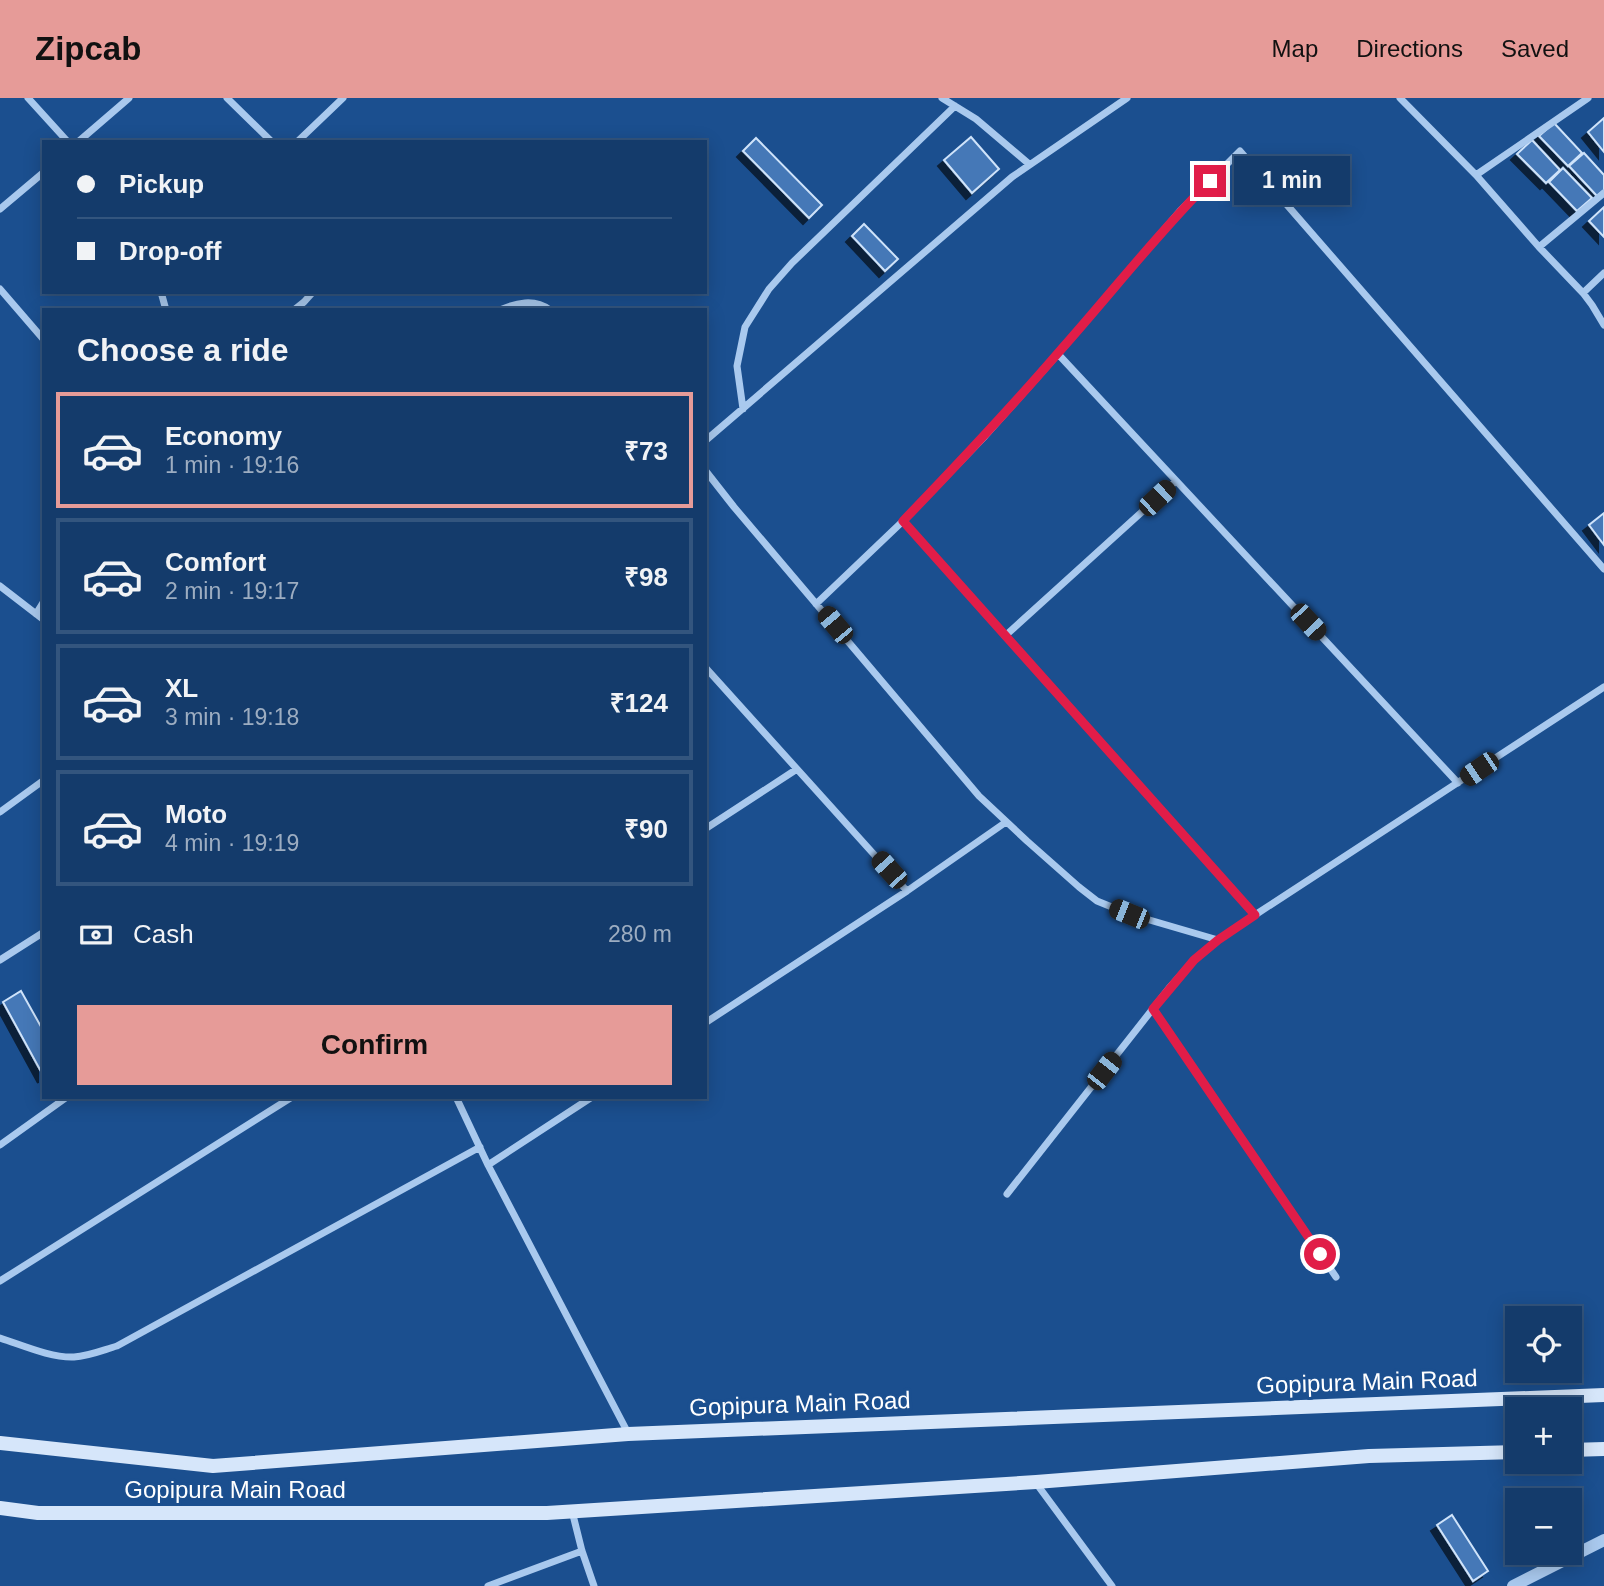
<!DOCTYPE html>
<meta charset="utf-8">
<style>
body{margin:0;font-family:Arial,sans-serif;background:#1d4271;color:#f1f3f6;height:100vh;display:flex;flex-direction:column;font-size:26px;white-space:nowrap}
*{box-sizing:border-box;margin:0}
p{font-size:23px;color:#9dadc1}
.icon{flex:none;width:38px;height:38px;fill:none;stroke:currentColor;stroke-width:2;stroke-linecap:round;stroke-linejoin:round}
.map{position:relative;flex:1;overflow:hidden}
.panel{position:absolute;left:42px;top:210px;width:665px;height:791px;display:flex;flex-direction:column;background:#143b6b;border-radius:0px;box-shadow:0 4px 18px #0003,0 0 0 2px #33557e}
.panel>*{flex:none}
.top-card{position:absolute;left:42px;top:42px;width:665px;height:154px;border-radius:0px;box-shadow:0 4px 18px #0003,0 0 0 2px #33557e;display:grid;align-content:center;height:154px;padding:0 35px;background:#143b6b}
.buttons{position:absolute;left:1505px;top:1208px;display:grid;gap:14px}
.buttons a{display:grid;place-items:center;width:77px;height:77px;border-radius:0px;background:#143b6b;box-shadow:0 4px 18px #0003,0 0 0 2px #33557e;font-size:35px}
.end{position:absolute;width:32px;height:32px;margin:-16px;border:9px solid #e11d48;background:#fff;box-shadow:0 0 0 4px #fff}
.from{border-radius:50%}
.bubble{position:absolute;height:49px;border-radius:0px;background:#143b6b;box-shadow:0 4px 18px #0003,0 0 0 2px #33557e;font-size:23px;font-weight:600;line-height:49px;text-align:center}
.car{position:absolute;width:21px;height:42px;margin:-21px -10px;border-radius:9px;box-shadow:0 0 5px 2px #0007;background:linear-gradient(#222 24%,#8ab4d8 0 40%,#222 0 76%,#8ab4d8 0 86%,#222 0)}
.top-card b{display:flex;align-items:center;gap:24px;height:66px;font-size:26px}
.top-card b+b{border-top:2px solid #33557e}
.top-card i{width:18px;height:18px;background:#f1f3f6}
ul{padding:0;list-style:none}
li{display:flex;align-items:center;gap:21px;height:116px;margin:0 14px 10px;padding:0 21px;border:4px solid #33557e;border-radius:0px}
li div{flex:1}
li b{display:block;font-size:26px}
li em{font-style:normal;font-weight:600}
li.active{border-color:#e69b98}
li>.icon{width:63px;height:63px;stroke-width:1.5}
h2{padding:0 35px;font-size:32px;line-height:84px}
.pay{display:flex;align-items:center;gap:18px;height:77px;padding:0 35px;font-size:26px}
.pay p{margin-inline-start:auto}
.button{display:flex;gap:14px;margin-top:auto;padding:14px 35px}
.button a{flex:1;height:80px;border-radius:0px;background:#e69b98;color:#111;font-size:28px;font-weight:600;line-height:80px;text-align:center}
header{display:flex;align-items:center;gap:42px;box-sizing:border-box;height:98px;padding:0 35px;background:#e69b98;color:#111}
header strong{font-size:33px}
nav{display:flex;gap:38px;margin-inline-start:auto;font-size:24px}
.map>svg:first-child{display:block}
.building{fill:#4478b7;stroke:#cfe3fa;stroke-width:2;filter:url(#shadow)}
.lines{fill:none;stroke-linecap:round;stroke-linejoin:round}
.minor{stroke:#a9c9ee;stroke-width:7}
.tertiary{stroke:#a9c9ee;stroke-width:12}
.secondary{stroke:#d6e6fa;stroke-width:14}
.route{stroke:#e11d48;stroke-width:9}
.labels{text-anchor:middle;stroke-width:6;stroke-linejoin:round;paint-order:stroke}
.street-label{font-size:24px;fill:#fff;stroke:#1b4f8f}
</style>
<header>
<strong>Zipcab</strong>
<nav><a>Map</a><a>Directions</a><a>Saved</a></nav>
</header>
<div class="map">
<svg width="1604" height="1488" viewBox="0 0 1604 1488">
<defs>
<filter id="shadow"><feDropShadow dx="-6" dy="6" stdDeviation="0" flood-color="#0009"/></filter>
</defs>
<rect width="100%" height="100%" fill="#1b4f8f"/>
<path class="building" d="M1604,20V54L1588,34Z
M1554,25L1582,55L1568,68L1539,38Z
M971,39L999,71L972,95L944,62Z
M756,40L822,107L809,120L743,53Z
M1532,42L1560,72L1546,85L1517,56Z
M1584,55L1604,77V92L1597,98L1569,68Z
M1563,70L1592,100L1577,113L1549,84Z
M1604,109V139L1589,123Z
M864,126L898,161L885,173L852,138Z
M1604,415V447L1589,427Z
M21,893L44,934V979L3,904Z
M1452,1417L1488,1473L1473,1483L1437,1427Z"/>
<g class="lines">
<path class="minor" d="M28,0L68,44
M227,0L272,44
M942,0L976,21L1029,66
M1400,0L1476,77L1539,149L1583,195L1592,207L1604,227
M78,44L129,0
M297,44L343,0
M1476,77L1588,0
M0,111L44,74
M1539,149L1604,95
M0,191L44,242
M161,194L166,212
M1583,195L1604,175
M294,212L304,204L313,194
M500,212C516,205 534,200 550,212
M1058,256L1458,685
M743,311L737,268L745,229L769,191L792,165L955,8
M705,343L1012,79L1127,0
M705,372L734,409L979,698L1027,743L1079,789L1097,803L1129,816L1218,842
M903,423L985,338L1058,256L1180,113L1240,53L1604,471
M0,488L44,522
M816,506L903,423L1255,817
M36,516L44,503
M1005,538L1176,383
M705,569L907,793
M0,714L44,682
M705,731L797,671
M0,862L44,834
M1153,911L1336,1179
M705,925L907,793L1006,724
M456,999L488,1067L628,1335
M0,1047L67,999
M488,1067L592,999
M1007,1096L1170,889L1194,862L1218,842L1255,817L1604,589
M0,1183L292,999
M0,1240C22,1247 51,1260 74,1259C89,1258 103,1252 117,1248L480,1049
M1036,1385L1112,1488
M572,1413L582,1453L594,1488
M488,1488L582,1453"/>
<path class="tertiary" d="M1513,1488L1604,1442"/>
<path class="secondary" d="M0,1345L213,1368L628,1336L1604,1297
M1570,1352L1604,1351
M0,1410L38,1415H547L1036,1384L1369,1358L1517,1354"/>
</g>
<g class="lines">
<path class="route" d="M1210,83C1156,137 1109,198 1058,255C1008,313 956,368 903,423L1255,817L1218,842L1194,862L1153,911L1320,1156"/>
</g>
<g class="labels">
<g class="street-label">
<text transform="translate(1367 1284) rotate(-2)" y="8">Gopipura Main Road</text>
<text transform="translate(800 1306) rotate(-2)" y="8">Gopipura Main Road</text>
<text x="235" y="1400">Gopipura Main Road</text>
</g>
</g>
</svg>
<div class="buttons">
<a><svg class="icon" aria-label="locate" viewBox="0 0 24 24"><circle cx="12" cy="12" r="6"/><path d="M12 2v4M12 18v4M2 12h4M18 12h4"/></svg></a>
<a>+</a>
<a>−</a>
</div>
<i class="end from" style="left:1320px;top:1156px"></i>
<i class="end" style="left:1210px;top:83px"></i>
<div class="bubble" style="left:1234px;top:58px;width:116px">1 min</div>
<i class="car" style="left:1157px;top:400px;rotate:47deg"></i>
<i class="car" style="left:1308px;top:524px;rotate:137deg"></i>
<i class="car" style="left:835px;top:527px;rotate:320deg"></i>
<i class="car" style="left:1479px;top:671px;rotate:236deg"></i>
<i class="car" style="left:889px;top:772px;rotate:318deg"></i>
<i class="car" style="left:1129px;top:816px;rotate:292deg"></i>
<i class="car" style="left:1104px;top:973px;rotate:38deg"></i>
<div class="top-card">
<b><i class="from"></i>Pickup</b>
<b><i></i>Drop-off</b>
</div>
<section class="panel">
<h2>Choose a ride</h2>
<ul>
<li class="active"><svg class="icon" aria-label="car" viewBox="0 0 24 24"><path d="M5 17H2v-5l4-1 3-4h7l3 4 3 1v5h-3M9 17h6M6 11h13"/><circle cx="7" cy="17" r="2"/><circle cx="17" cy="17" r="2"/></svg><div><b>Economy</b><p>1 min · 19:16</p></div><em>₹73</em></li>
<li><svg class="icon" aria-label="car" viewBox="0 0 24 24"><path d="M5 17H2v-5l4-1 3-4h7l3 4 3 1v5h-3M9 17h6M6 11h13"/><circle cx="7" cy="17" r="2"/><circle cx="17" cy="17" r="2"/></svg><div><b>Comfort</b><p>2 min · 19:17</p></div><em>₹98</em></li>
<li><svg class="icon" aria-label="car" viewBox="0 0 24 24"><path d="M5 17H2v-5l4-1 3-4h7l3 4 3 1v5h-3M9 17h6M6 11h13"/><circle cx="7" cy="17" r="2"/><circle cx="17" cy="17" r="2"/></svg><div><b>XL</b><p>3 min · 19:18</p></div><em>₹124</em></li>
<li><svg class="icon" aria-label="car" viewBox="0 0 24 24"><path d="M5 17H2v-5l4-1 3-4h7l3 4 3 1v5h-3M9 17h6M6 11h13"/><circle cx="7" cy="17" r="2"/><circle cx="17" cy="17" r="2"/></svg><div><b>Moto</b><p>4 min · 19:19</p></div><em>₹90</em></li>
</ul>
<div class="pay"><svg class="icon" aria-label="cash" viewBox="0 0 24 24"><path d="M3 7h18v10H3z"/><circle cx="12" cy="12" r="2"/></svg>Cash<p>280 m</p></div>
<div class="button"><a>Confirm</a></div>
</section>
</div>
